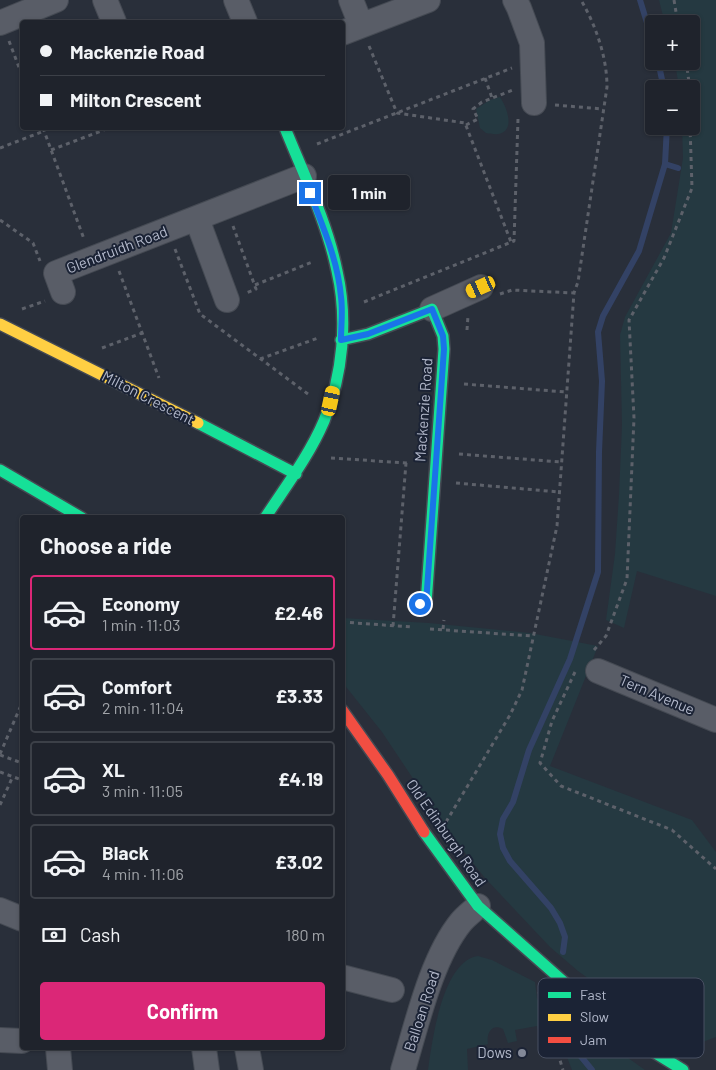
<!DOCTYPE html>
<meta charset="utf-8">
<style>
body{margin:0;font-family:Barlow,sans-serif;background:#272b34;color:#f1f3f6;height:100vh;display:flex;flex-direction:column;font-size:19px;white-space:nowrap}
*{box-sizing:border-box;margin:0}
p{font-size:16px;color:#a1a4a9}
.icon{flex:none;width:28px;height:28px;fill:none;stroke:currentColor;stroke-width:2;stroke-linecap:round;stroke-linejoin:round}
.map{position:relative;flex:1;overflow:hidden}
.sheet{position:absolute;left:20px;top:515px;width:325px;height:535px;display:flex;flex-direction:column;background:#1f232c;border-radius:5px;box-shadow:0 1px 4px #0004,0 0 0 1px #3c4048}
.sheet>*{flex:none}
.hud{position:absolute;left:20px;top:20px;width:325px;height:110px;border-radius:5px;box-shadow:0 1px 4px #0004,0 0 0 1px #3c4048;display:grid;align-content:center;height:110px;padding:0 20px;background:#1f232c}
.fabs{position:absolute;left:645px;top:15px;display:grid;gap:10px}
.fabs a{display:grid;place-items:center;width:55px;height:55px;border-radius:5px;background:#1f232c;box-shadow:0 1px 4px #0004,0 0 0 1px #3c4048;font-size:25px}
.end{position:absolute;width:22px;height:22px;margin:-11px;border:6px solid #1a73e8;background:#fff;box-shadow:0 0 0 2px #fff}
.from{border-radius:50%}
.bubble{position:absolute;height:35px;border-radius:5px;background:#1f232c;box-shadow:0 1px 4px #0004,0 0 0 1px #3c4048;font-size:16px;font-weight:700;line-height:35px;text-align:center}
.car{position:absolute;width:15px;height:30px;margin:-15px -8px;border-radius:6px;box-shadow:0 0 4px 1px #0007;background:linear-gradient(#f5c518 24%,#345 0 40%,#f5c518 0 76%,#345 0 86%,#f5c518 0)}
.hud b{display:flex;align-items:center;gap:18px;height:48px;font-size:19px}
.hud b+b{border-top:1px solid #3c4048}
.hud i{width:12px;height:12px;background:#f1f3f6}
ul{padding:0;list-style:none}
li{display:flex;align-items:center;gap:15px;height:75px;margin:0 10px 8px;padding:0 10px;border:2px solid #3c4048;border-radius:5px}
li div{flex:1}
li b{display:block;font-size:19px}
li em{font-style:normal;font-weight:700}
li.selected{border-color:#db2777}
li>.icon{width:45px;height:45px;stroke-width:1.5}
h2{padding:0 20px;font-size:22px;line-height:60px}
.pay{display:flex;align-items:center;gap:12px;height:55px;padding:0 20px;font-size:19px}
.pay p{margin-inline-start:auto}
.primary-button{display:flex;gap:10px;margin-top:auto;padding:10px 20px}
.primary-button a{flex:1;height:58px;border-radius:5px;background:#db2777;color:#fff;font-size:20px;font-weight:700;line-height:58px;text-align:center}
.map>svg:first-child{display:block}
.green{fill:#253941}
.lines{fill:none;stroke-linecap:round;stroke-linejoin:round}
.stream{stroke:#334265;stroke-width:6}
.street-casing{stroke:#454a53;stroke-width:26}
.fast-casing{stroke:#454a53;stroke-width:14}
.slow-casing{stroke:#454a53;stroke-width:14}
.jam-casing{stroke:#454a53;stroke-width:14}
.path{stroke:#5d616a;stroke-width:3;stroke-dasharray:4 4;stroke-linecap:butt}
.street{stroke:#595d67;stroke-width:24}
.fast{stroke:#16e098;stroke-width:11}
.slow{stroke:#ffcf43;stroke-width:11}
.jam{stroke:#f24e42;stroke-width:11}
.route{stroke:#1a73e8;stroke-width:6}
.poi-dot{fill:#838998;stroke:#1b2335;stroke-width:2}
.labels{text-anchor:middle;stroke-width:4;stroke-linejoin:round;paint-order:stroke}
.street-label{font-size:15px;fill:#b3b9cb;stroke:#1b2335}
.poi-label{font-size:15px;fill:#b3b9cb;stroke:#1b2335;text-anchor:end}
.key{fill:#1b2335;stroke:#495062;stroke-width:1}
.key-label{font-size:14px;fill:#b3b9cb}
</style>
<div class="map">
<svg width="716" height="1070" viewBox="0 0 716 1070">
<rect width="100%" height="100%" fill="#292f3a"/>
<path class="green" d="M659,0H716V596L637,571L624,628L606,620L615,554L619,495L622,425L620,335L625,317L671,233L683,158L682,126H691V89H679L675,61H691V24H665Z
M500,97C511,114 516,140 486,133L480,128L476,109L490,100Z
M342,618L429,623L530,633L598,646L550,766L692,820L716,852V1037L700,1043L683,1042L675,1039L659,1029L578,971L550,947L485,878L450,834L382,732L343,683Z
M478,956L492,960L535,982L537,998L551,1035L540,1037L537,1026L515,1030L517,1041L508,1043L503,1029C492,1023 486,1033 488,1044L467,1049L468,1070H428C432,1042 442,961 478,956Z
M540,987L549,991L617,1050L645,1070H572Z"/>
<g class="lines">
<path class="stream" d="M640,0L654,46
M658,61L664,89
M667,126L665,164L678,168
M563,952L565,937L560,923L551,908L510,861L503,848L500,834L503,819L513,802L529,750L570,659L598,572L599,452L602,381L598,332L603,316L639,251L665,164
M553,1005L557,1022L565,1037L592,1070"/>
<defs>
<path id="street" d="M105,0L114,22
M236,0L245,22
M351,0L361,25
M515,0L519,8L532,43L534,103
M0,23L56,0
M342,33L428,0
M197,219L227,300
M63,292L56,273L304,176
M432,309L481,287
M598,671L716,720
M0,910L22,919
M342,977L392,990
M0,1040L22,1041
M58,1048L60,1070
M204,1048L207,1070
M247,1048L251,1070
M403,1070C417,1024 431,959 461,922C466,916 473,911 478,906"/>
<path id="fast" d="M341,340L368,334L432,309L443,336L444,349L426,604H420
M198,423L296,474
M0,470L82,518
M265,518C286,486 309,456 324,421C343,375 348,319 337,271C327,222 304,175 285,128
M424,832L478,906L565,983L649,1049L683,1070"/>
<path id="slow" d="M0,324L198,423"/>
<path id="jam" d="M342,710L388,775L424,832"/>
</defs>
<use href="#street" class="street-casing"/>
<use href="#fast" class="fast-casing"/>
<use href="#slow" class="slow-casing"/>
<use href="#jam" class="jam-casing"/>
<path class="path" d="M674,0L678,24
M9,41L22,75
M369,46L397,113L465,123L511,242
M686,61L690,89
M485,78L492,98
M555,105L603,109
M466,125L478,119L473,109L482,102L513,90
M43,128L84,239
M317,144L512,68
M0,148L44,131
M51,150L109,128
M0,220L33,243L40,261
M233,226L256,289L246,293
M175,249L200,314L308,394
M119,271L159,378
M255,285L312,262
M500,294L512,290L574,293
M364,302L514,241L518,119
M22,309L45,301
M467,330L468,316
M102,348L142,333
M260,359L318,338
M464,384L566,392
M459,454L561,462
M331,458L407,463
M456,483L559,492
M342,622L412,627
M393,626L406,463
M430,629L532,636
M443,629L444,620
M594,650L606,636L627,579L634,418L629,320L664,258L692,188L690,126
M575,672L552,721L540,763L561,786L672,830L716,869
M0,754L22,703
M0,755L22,763
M0,772L22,780
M0,805L13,776
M446,822L510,715L522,690L557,526L574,293L578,282L607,87C607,57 596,26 581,0
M539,992L563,1070"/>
<use href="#street" class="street"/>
<use href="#fast" class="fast"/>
<use href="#slow" class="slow"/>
<use href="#jam" class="jam"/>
</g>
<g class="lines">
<path class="route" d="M310,193C323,227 338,261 341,297C343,311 341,326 341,340L368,334L432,309L443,336L444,349L426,604H420"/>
</g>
<circle class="poi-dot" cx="522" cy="1053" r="5"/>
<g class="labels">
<g class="street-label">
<text transform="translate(117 250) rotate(-21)" y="5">Glendruidh Road</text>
<text transform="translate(148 398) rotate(27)" y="5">Milton Crescent</text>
<text transform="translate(424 410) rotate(-86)" y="5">Mackenzie Road</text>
<text transform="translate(657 695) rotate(23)" y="5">Tern Avenue</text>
<text transform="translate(446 833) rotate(55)" y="5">Old Edinburgh Road</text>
<text transform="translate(422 1011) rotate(-72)" y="5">Balloan Road</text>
</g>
<g class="poi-label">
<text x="512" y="1058">Dows</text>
</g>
</g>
<rect x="538" y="978" width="166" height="80" rx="8" class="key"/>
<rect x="548" y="992" width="23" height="6" fill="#16e098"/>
<rect x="548" y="1014" width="23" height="7" fill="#ffcf43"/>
<rect x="548" y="1037" width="23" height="6" fill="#f24e42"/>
<g class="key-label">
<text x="580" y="1000">Fast</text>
<text x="580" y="1022">Slow</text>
<text x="580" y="1045">Jam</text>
</g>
</svg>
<div class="fabs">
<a>+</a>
<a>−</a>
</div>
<i class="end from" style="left:420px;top:604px"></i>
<i class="end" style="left:310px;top:193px"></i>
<div class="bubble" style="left:328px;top:175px;width:82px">1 min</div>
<i class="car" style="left:481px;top:287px;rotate:246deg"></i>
<i class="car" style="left:331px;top:401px;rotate:12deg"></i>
<div class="hud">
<b><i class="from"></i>Mackenzie Road</b>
<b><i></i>Milton Crescent</b>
</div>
<section class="sheet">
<h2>Choose a ride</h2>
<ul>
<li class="selected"><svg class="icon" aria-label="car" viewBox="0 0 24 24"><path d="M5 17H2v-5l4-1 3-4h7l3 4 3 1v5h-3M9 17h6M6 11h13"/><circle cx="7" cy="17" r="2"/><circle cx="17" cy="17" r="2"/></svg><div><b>Economy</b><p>1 min · 11:03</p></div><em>£2.46</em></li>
<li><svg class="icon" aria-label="car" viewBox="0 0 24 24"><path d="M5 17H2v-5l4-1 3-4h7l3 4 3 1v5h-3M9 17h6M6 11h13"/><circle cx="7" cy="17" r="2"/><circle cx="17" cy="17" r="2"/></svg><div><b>Comfort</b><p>2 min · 11:04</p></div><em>£3.33</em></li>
<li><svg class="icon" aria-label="car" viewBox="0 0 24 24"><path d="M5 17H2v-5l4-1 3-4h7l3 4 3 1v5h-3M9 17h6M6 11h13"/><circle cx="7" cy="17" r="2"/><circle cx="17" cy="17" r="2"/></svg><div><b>XL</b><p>3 min · 11:05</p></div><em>£4.19</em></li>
<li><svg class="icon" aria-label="car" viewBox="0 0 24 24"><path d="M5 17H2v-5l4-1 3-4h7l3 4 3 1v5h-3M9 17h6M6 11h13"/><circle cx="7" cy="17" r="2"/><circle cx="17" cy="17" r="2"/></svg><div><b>Black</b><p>4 min · 11:06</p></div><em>£3.02</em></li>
</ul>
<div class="pay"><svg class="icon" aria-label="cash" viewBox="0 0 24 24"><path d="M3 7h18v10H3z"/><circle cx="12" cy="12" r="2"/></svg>Cash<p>180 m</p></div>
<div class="primary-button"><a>Confirm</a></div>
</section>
</div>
